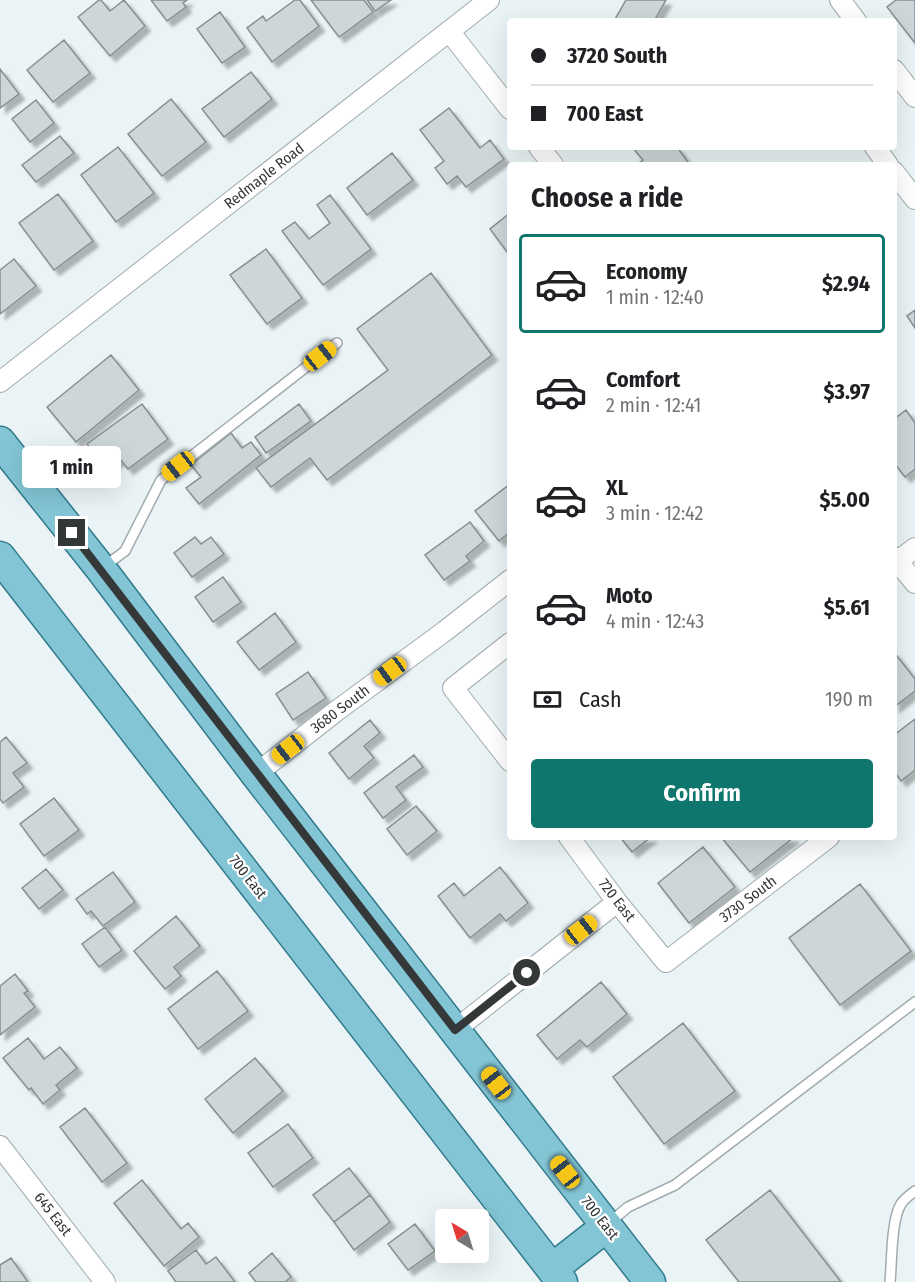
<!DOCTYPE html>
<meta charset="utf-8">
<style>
body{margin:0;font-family:"Fira Sans Condensed",sans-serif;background:#f2f2f2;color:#202124;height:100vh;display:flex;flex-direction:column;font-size:22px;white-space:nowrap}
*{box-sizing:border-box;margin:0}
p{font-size:20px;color:#757577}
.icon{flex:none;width:33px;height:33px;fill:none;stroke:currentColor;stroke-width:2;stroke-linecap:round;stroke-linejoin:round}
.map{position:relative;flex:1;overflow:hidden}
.details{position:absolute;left:507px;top:162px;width:390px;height:678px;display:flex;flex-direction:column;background:#fff;border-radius:6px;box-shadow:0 6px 24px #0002}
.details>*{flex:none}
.hud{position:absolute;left:507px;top:18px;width:390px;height:132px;border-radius:6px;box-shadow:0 6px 24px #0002;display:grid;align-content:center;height:132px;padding:0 24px;background:#fff}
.needle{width:39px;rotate:322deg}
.fabs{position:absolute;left:435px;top:1209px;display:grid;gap:12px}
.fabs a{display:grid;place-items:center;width:54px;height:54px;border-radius:6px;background:#fff;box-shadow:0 6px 24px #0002;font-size:30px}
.end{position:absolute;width:27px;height:27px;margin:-14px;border:8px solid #343839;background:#fff;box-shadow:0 0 0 3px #fff}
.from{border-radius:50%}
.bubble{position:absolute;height:42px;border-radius:6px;background:#fff;box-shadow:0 6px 24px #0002;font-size:20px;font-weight:700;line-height:42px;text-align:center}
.car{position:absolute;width:18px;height:36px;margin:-18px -9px;border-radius:8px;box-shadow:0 0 4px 2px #0007;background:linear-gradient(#f5c518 24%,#345 0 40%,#f5c518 0 76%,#345 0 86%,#f5c518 0)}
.hud b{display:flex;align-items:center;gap:21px;height:57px;font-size:22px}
.hud b+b{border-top:2px solid #e0e0e0}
.hud i{width:15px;height:15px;background:#202124}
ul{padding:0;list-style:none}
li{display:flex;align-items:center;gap:18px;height:99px;margin:0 12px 9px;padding:0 12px;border:3px solid transparent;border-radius:6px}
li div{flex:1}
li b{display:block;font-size:22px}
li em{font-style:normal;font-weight:700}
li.current{border-color:#0f766e}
li>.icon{width:54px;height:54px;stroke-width:1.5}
h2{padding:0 24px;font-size:27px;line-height:72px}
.pay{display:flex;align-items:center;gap:15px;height:66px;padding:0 24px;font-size:22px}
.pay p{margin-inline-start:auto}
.action{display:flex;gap:12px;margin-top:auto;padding:12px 24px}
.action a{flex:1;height:69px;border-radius:6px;background:#0f766e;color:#fff;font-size:24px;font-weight:700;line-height:69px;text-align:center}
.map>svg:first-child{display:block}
.building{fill:#cdd7da;stroke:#868f92;stroke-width:1.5;filter:url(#shadow)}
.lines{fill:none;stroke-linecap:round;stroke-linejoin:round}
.service-casing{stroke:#a2abae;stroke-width:12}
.minor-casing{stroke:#a2abae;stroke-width:22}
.primary-casing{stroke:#317a8c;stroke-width:33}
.service{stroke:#fff;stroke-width:9}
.minor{stroke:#fff;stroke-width:20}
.primary{stroke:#83c5d5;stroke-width:30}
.route{stroke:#343839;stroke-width:8}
.labels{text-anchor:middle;stroke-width:4.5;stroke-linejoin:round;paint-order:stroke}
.street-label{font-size:15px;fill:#343839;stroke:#fff}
</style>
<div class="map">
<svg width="915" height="1282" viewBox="0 0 915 1282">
<defs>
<filter id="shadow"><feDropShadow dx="5.5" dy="5.5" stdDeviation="1.5" flood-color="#0004"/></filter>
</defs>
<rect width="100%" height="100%" fill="#eaf4f7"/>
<path class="building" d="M99,0H101L110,11L124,0L145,26L110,56L78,17Z
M151,0H187L183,3L186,7L167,21Z
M295,0H300L319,26L272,62L247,28L263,16L266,21Z
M311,0H364L373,12L339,37Z
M367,0H391L375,11Z
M626,0H666L654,21H614Z
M896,0H915V43L887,7Z
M220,12L245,47L222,63L197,29Z
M64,40L90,73L53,102L27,70Z
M0,69L19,94L0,108Z
M251,72L272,99L224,137L202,109Z
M171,99L206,142L162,176L128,134Z
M36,100L54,123L30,142L12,119Z
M449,108L480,148L490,140L504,159L466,187L457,176L447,184L435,168L444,161L420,130Z
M60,136L74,153L36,182L22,165Z
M118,147L154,193L116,222L81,175Z
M632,147H677L688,162L684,165H636L643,160Z
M392,153L413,180L367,215L347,188Z
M58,194L93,241L54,270L19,223Z
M330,195L371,249L323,285L282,231L295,222L309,239L330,223L317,205Z
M510,213V256L490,229Z
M266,249L302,298L267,324L230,275Z
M14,259L36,286L0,314V270Z
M431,273L492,355L327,480L310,458L271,487L256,468L388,370L357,329Z
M915,310V328L907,316Z
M111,355L139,390L76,442L47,407Z
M142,404L168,439L128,469L120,459L106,469L87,444Z
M299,404L311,421L266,453L255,437Z
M906,410L915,423V469L905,477L894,463V419Z
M231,433L242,448L251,442L261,455L199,504L186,488L201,477L191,465Z
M510,484V532L499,541L475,511Z
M470,522L484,541L466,556L470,561L444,580L425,555Z
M195,537L201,544L211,537L224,554L192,577L174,553Z
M223,577L241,602L213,622L195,597Z
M275,613L296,642L259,670L237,642Z
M894,652L915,679V691L894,707Z
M308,672L326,698L293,720L276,694Z
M915,719V770L901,781L894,771V735Z
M370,720L380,733L364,746L374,758L349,779L329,753Z
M6,737L27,763L13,773L24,787L3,803L0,799V742Z
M414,755L423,767L396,787L406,800L383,818L364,793Z
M54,798L79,830L44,856L20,824Z
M416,806L437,831L407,855L387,829Z
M620,837H651L632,852Z
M721,837H793V838L750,872Z
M703,847L735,887L689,923L658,883Z
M500,867L528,903L506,921L500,914L470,938L438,896L454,883L464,896Z
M46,869L63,890L39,909L22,888Z
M113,872L135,902L103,926L91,911L87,914L76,899Z
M860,884L911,951L840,1005L789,938Z
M176,916L200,946L174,967L181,976L165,989L134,951Z
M105,927L122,950L99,967L82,944Z
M217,971L248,1011L198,1049L168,1009Z
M15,974L28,991L24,993L35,1007L0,1035V986Z
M601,982L627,1014L587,1047L580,1040L557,1059L537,1035Z
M683,1023L735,1091L664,1144L613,1077Z
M28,1038L44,1059L60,1047L77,1068L56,1085L60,1090L43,1104L31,1088L29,1090L3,1058Z
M255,1058L283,1091L233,1133L205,1099Z
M85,1108L127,1163L102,1182L60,1127Z
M288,1124L313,1158L273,1187L248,1153Z
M349,1168L370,1195L334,1222L313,1195Z
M142,1180L181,1229L188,1223L199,1237L164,1266L114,1203Z
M770,1190L841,1282H739L706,1240Z
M370,1195L390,1222L354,1250L334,1222Z
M415,1224L435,1251L408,1270L388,1244Z
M196,1250L206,1264L216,1257L235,1282H176L168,1271Z
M272,1253L291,1277L285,1282H256L249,1273Z
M11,1258L28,1282H0V1265Z"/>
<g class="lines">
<defs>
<path id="service" d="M105,566L125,551L161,480L337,343
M608,1224L628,1207L675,1185L915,1002
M890,1282C892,1262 891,1220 901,1204C904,1199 910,1195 915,1191"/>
<path id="minor" d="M840,0L856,21
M449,31L510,109
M894,70L915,97
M539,147L553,165
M875,147L888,165
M894,172L915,199
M0,382L489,0
M894,557L915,583
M898,561L915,548
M510,643L453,688L510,761
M256,774L335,712L445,631L510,580
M569,837L617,902L666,962L829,837
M455,1030L617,902
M0,1146L105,1282"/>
<path id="primary" d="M0,442L101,569L256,774L650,1282
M0,557L562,1282
M552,1269L607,1226"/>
</defs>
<use href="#service" class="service-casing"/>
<use href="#minor" class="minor-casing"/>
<use href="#primary" class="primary-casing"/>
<use href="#service" class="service"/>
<use href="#minor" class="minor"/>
<use href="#primary" class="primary"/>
</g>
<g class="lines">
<path class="route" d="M72,533L455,1030L527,973"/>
</g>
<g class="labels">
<g class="street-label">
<text transform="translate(264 176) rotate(-38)" y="5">Redmaple Road</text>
<text transform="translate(340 709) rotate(-37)" y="5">3680 South</text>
<text transform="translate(248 877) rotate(52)" y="5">700 East</text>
<text transform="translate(748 899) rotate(-37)" y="5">3730 South</text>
<text transform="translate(617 900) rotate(52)" y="5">720 East</text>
<text transform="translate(53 1214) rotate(52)" y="5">645 East</text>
<text transform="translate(600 1218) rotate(52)" y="5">700 East</text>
</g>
</g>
</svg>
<div class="fabs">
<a><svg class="needle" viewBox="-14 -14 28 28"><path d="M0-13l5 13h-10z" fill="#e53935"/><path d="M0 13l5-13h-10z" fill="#757577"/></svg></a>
</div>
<i class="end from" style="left:527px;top:973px"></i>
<i class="end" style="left:72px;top:533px"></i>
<div class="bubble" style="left:22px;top:446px;width:99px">1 min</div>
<i class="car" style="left:320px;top:356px;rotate:52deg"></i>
<i class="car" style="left:178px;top:466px;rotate:232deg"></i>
<i class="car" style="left:390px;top:671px;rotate:234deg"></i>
<i class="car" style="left:288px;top:749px;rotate:232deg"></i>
<i class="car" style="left:581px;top:930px;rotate:52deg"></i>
<i class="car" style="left:496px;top:1083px;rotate:322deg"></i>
<i class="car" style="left:565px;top:1172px;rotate:322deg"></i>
<div class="hud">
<b><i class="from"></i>3720 South</b>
<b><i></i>700 East</b>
</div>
<section class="details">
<h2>Choose a ride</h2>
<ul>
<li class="current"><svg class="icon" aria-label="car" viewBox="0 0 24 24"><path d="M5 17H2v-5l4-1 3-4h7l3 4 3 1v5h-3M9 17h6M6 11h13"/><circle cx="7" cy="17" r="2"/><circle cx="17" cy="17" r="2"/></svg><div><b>Economy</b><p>1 min · 12:40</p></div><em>$2.94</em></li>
<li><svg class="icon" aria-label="car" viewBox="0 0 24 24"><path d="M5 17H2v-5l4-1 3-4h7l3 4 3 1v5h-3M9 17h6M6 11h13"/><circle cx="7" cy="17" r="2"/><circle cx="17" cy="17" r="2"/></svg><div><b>Comfort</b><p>2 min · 12:41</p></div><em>$3.97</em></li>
<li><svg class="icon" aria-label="car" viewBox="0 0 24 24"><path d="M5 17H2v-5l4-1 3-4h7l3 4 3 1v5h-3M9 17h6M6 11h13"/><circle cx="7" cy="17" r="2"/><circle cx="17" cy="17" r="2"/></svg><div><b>XL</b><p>3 min · 12:42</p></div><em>$5.00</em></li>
<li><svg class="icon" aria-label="car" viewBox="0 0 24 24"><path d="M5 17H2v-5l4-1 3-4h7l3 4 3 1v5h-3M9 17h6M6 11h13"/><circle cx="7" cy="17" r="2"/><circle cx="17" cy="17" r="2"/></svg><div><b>Moto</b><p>4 min · 12:43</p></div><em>$5.61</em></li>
</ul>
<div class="pay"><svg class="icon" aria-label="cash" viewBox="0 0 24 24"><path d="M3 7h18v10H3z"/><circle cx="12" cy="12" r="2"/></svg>Cash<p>190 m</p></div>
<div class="action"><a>Confirm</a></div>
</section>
</div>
